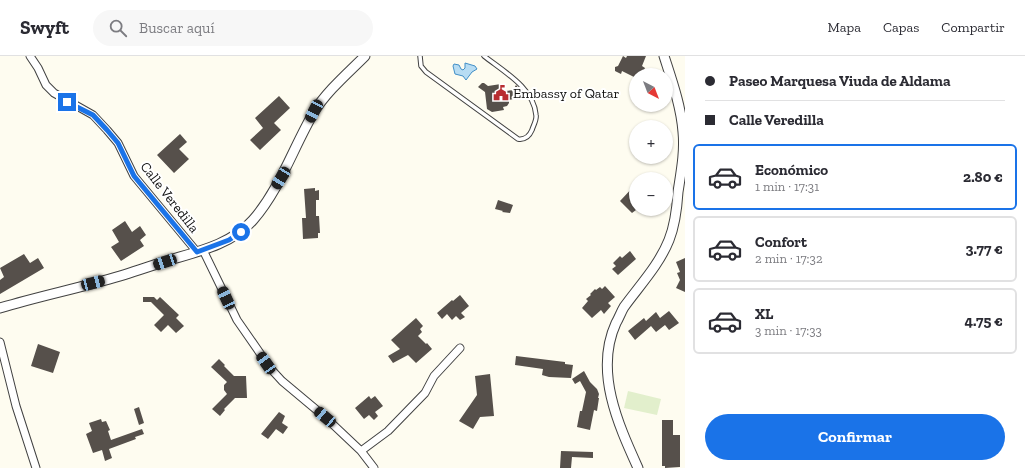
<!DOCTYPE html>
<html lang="es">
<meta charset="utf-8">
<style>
body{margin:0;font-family:"Zilla Slab",serif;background:#f7f7f7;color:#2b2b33;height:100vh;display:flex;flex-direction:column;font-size:15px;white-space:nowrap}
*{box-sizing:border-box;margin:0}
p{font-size:13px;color:#7c7c81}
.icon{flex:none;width:22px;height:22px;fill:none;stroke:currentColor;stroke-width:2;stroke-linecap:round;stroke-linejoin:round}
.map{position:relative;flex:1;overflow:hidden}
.side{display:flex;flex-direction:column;background:#fff;width:340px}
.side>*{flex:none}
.banner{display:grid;align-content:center;height:88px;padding:0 20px;background:#fff}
.needle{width:26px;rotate:138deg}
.fabs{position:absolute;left:629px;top:12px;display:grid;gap:8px}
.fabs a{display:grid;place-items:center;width:44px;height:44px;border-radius:50%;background:#fff;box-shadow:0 1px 3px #0004;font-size:20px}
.end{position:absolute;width:18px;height:18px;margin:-9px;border:5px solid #1a73e8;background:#fff;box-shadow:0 0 0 2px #fff}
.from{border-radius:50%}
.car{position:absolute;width:12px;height:24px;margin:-12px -6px;border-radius:5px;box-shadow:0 0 3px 1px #0007;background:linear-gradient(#222 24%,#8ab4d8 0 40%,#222 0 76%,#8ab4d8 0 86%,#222 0)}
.banner b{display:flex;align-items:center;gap:14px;height:38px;font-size:15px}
.banner b+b{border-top:1px solid #e1e1e2}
.banner i{width:10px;height:10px;background:#2b2b33}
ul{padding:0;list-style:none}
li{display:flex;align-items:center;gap:12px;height:66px;margin:0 8px 6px;padding:0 12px;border:2px solid #e1e1e2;border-radius:6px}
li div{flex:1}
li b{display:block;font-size:15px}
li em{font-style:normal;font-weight:800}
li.selected{border-color:#1a73e8}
li>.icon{width:36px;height:36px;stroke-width:1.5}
.action{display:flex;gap:8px;margin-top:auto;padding:8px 20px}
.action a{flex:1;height:46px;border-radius:24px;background:#1a73e8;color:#fff;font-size:16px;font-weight:800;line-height:46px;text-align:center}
header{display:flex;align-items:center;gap:24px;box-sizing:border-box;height:56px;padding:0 20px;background:#fff;border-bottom:1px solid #e1e1e2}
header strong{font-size:19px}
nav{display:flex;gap:22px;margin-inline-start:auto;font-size:14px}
.search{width:280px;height:36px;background:#f7f7f7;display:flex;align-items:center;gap:10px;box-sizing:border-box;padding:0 14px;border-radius:22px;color:#7c7c81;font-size:15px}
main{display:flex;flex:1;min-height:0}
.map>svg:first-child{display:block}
.pitch{fill:#e2efcc}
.water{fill:#b7dcf3;stroke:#428fc7}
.building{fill:#56504b}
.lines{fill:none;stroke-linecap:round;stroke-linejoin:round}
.service-casing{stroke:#414141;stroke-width:5.5}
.minor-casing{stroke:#414141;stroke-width:9}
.tertiary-casing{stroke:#414141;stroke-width:11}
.service{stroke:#fff;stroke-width:3.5}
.minor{stroke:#fff;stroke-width:7}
.tertiary{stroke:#fff;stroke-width:9}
.route{stroke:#1a73e8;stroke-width:5}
.labels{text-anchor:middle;stroke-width:4;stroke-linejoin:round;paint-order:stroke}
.poi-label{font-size:14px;fill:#0e0e0e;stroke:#fff;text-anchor:start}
.street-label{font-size:14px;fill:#0e0e0e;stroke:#fff}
</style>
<header>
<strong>Swyft</strong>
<div class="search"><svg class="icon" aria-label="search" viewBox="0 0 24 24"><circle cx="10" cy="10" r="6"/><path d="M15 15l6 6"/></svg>Buscar aquí</div>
<nav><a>Mapa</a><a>Capas</a><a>Compartir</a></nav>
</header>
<main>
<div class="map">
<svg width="685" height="412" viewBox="0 0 685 412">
<rect width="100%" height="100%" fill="#fefcf0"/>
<path class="pitch" d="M628,335L661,343L657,359L624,352Z"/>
<path class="water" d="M465,7L475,10L477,13L472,16L466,24L463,20L455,18L453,10L454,8L459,9L461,13L463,14L465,12Z"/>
<path class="building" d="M623,0L626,2L627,0H646L642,10L645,12L642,18L639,17L636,19V22L622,15L621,18L615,15V11L618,10Z
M482,27H484L488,30L501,28L502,33L506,35L513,34L516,29L520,34L517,38L518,42L509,44V47L507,50L503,51L504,54L492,56L487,53L485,36L478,31Z
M279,40L290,52L274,67L281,74L260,94L250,84L263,72L255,62Z
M180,78L187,86L179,93L189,103L174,117L157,99Z
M636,128V154L632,157L620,145Z
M315,132V135L319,134V144H316V160H319L320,177H318V182L303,183L302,162H306L304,133Z
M498,144L513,149L510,157L502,156L503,155L495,153Z
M125,165L132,176L140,170L146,179L140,184L144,190L121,205L111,191L119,186L112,174Z
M630,195L636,203L618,219L612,213L616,210L613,207L620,200L622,202Z
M24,198L30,207L38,202L44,212L0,238V224L4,221L0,212Z
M685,202V236L676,232L680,224L677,217L680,216L676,206Z
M605,230L615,241L608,247L611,250L604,258L601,254L592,262L582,252L588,245L586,243L591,239L590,238L595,233L596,234L600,231L602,233Z
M460,239L469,250L461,257L465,261L460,264L456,260L452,264L447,258L442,263L437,257L452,244L453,245Z
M143,241H154L157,244L160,241L179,259L176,262L184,270L176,277L168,269L161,276L154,269L164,259L151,246H143Z
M669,255L679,267L669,274L665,269L656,276L651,270L635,284L628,275L644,262L646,265L656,256L660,262Z
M416,262L423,270L420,273L422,276L418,280L426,288L427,287L432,293L416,307L408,299L393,307L388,300L400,293L391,284Z
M38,288L60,296L53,317L31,310Z
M516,300L565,306V308L573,309L571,322L549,321L542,319L543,313L515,309Z
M219,303L225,309L224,310L234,320H246L247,342H235L224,353L225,354L220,360L212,353L227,338L224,334V329L227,326L211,311Z
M584,315L590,326L597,333L599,338L598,342H599L597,355L594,354L590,374L577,371L580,355H582L586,336L580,325L575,328L572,323Z
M490,318L494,360L480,361L473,373L459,365L477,339L475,320Z
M369,340L371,343L375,340L383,350L375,356L378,360L374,364L369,359L364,363L355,352Z
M139,351L144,367L139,369L134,353Z
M279,356L285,360L282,367L288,371L283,378L276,373L268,383L261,378Z
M101,363L102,366L106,365L110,374L108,375L111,384L142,373L144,378L135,381L136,383L109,393L112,402L105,405L102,394L93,397L86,378L92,375L89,367Z
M662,364H673V379H680V411L665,412V410H662Z
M561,395L593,396V402L572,401L571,412H560Z"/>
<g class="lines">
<defs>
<path id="service" d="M420,0L421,10L426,16L518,83C525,84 529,81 532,74C533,70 537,64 536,59C534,32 503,15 484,0"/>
<path id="minor" d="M30,0L38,12L46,29L54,37L93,59L107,74L118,87L134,120L197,196
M203,194L237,264L271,313L282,325L325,361L361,395L374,412
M0,286L16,350L36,412
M361,395L388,375L425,337L434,320L460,292"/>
<path id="tertiary" d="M0,252C40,240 80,232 120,220C136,215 151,210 166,205C196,196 231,189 253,164C280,133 293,92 314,56C326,36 348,17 365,0
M638,412C618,368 594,315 616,267C619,262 621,256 624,251C640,229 659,209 669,184C675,169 677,152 678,136C681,116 685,96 683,76C681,50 672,25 664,0"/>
</defs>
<use href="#service" class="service-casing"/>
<use href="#minor" class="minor-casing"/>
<use href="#tertiary" class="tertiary-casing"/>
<use href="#service" class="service"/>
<use href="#minor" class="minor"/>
<use href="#tertiary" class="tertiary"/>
</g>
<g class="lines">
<path class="route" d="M67,46L93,59L107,74L118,87L134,120L197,196L229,184L241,176"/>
</g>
<defs>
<symbol id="civic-bare" viewBox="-9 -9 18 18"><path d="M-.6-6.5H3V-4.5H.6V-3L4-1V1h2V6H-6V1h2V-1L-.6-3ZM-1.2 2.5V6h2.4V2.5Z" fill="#b82d31" stroke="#fff" stroke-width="2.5" paint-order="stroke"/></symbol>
</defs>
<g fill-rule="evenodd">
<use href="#civic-bare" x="490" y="26" width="22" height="22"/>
</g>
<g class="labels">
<g class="poi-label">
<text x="513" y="42">Embassy of Qatar</text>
</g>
<g class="street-label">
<text transform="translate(170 141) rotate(52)" y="5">Calle Veredilla</text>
</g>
</g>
</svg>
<div class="fabs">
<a><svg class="needle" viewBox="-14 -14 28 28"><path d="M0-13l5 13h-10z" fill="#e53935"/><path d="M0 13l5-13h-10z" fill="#7c7c81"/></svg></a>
<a>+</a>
<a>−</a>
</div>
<i class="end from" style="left:241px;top:176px"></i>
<i class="end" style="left:67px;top:46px"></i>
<i class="car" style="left:314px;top:55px;rotate:207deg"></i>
<i class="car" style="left:281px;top:122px;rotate:212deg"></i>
<i class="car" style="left:165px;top:206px;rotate:252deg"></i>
<i class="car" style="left:93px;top:227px;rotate:76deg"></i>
<i class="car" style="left:226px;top:242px;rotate:335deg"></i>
<i class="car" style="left:266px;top:307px;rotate:325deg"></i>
<i class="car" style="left:325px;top:361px;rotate:310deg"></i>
</div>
<section class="side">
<div class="banner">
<b><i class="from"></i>Paseo Marquesa Viuda de Aldama</b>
<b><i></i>Calle Veredilla</b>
</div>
<ul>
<li class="selected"><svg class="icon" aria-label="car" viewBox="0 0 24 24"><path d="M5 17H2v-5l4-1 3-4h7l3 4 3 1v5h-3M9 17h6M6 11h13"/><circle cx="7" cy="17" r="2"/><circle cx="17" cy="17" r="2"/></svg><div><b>Económico</b><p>1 min · 17:31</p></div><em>2.80 €</em></li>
<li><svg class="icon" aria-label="car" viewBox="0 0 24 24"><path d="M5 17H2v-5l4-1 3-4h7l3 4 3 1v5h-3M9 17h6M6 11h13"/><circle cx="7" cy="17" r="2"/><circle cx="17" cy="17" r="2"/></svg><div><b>Confort</b><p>2 min · 17:32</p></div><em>3.77 €</em></li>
<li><svg class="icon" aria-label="car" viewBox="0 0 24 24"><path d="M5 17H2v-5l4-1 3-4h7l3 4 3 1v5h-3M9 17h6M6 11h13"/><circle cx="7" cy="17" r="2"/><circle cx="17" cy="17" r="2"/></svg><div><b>XL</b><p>3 min · 17:33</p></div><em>4.75 €</em></li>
</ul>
<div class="action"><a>Confirmar</a></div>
</section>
</main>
